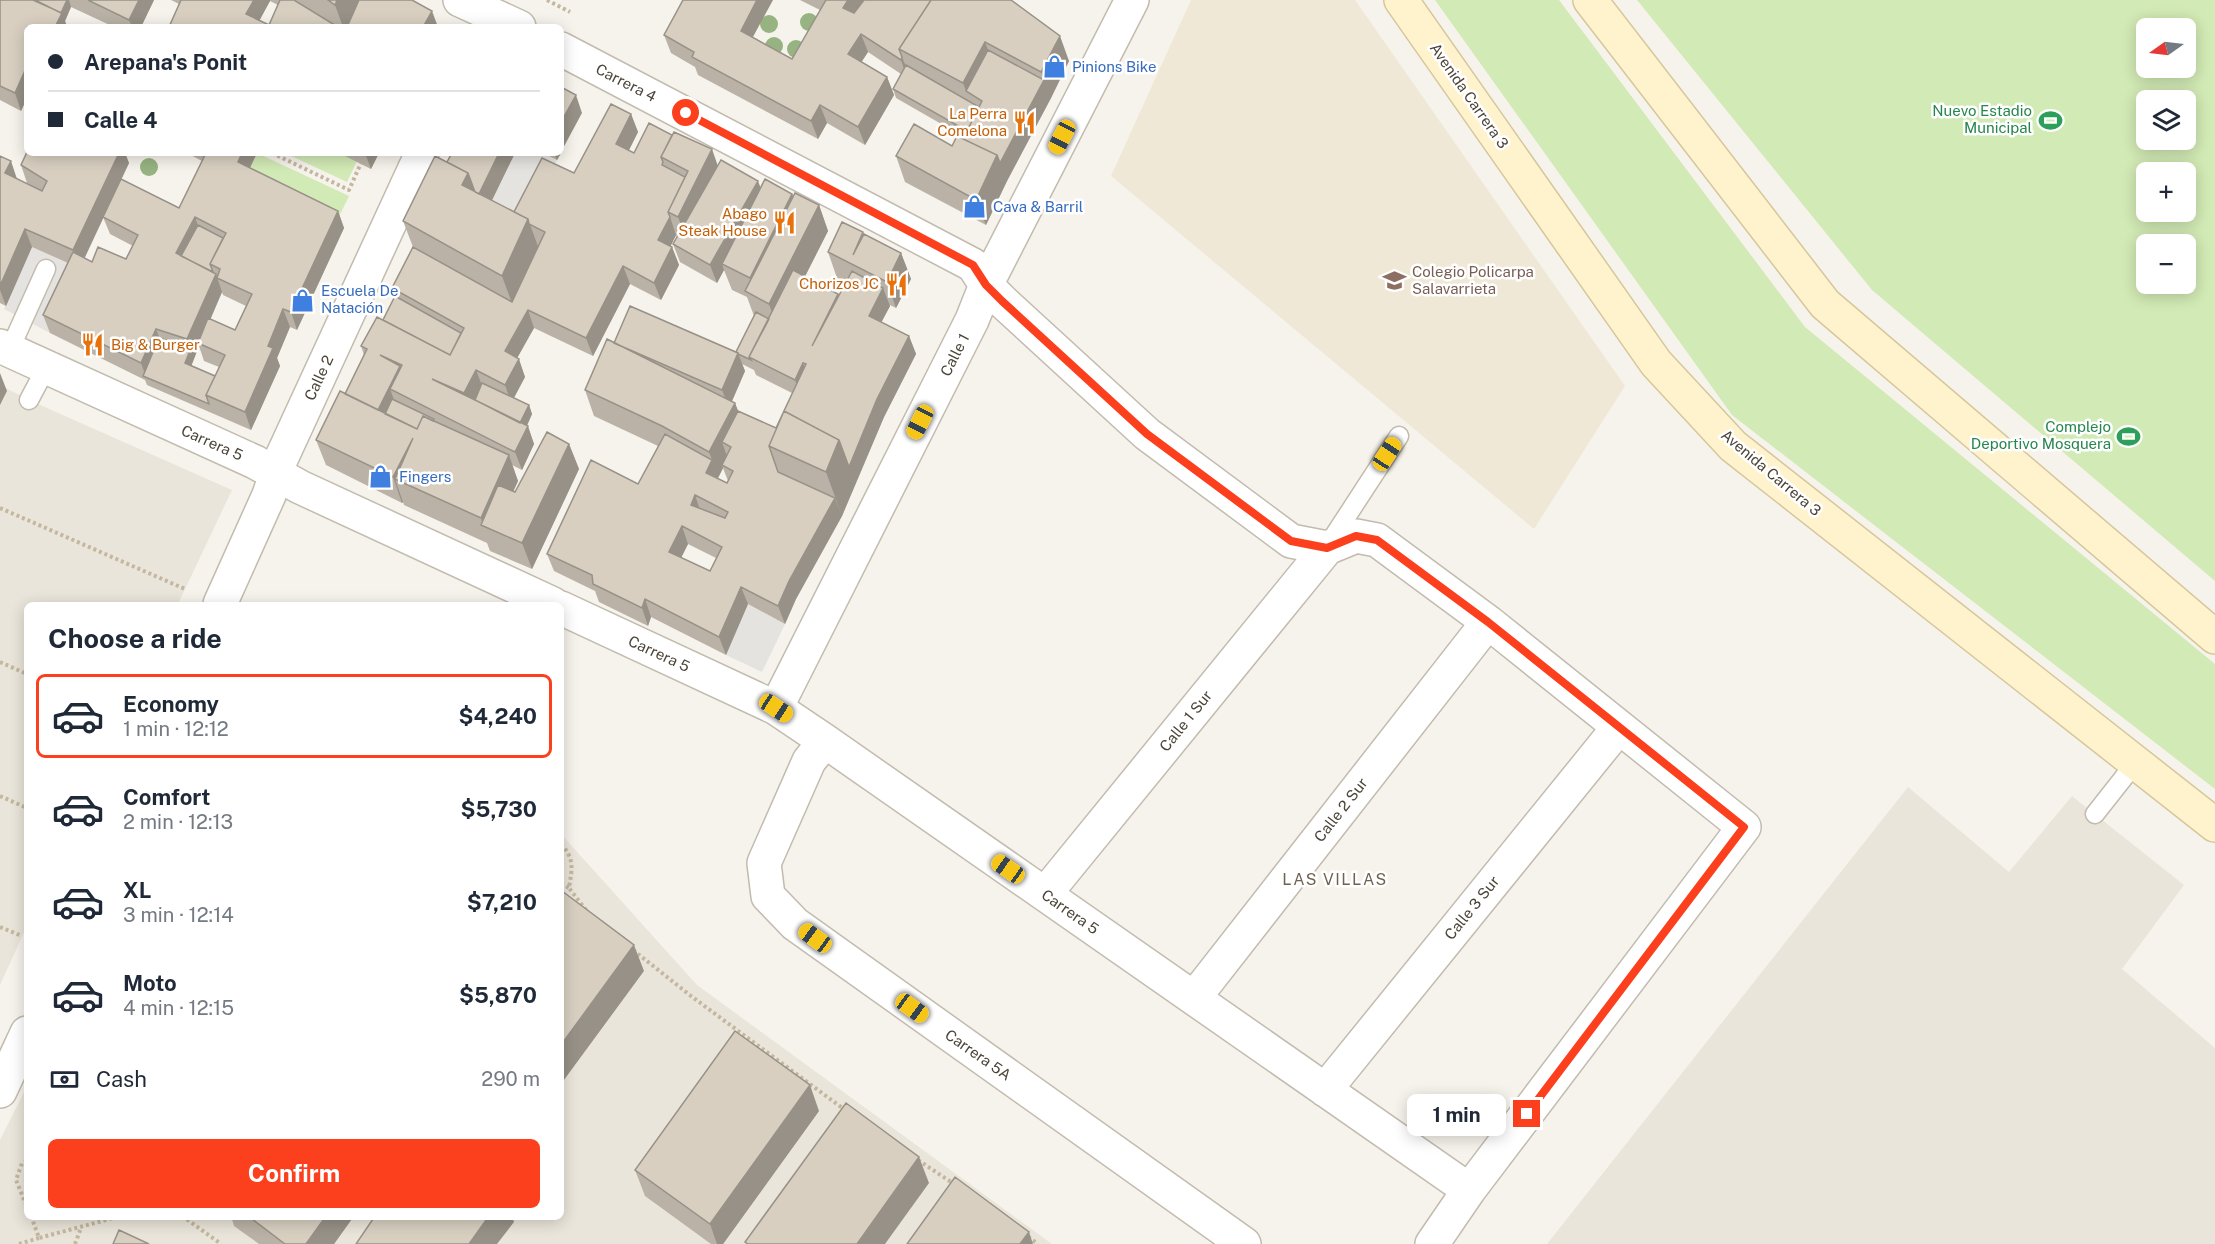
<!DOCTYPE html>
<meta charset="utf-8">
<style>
body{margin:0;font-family:"Public Sans",sans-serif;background:#f6f6f7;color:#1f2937;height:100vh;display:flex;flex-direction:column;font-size:22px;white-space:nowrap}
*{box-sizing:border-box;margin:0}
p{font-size:20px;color:#747a83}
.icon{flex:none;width:33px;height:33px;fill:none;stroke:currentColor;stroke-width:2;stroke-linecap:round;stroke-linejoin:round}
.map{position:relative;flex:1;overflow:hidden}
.side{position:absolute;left:24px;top:602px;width:540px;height:618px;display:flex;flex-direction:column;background:#fff;border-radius:9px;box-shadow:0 3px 15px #0003}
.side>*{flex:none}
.top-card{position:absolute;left:24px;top:24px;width:540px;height:132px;border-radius:9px;box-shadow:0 3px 15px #0003;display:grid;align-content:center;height:132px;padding:0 24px;background:#fff}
.needle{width:39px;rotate:256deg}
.tools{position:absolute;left:2136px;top:18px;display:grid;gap:12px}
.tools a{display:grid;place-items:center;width:60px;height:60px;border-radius:9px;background:#fff;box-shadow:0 3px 15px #0003;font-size:30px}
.end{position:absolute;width:27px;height:27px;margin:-14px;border:8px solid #fc3f1d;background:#fff;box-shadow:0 0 0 3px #fff}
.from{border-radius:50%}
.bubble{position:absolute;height:42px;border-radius:9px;background:#fff;box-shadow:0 3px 15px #0003;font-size:20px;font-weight:700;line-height:42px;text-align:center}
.car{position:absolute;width:18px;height:36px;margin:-18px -9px;border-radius:8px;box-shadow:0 0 4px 2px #0007;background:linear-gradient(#f5c518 24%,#345 0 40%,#f5c518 0 76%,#345 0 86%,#f5c518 0)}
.top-card b{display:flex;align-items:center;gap:21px;height:57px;font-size:22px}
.top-card b+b{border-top:2px solid #e0e1e3}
.top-card i{width:15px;height:15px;background:#1f2937}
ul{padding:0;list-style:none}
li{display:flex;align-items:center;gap:18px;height:84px;margin:0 12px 9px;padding:0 12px;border:3px solid transparent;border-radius:9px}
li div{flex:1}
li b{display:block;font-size:22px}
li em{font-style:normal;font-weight:700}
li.selected{border-color:#fc3f1d}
li>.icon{width:54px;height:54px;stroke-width:1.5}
h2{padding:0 24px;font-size:27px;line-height:72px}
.pay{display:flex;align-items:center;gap:15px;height:66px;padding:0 24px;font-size:22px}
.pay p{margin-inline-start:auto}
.button{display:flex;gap:12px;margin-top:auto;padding:12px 24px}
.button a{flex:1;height:69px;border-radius:9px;background:#fc3f1d;color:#fff;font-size:24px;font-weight:700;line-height:69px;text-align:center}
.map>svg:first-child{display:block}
.residential{fill:#eae5da}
.education{fill:#efe8d6}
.green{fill:#d2eab5;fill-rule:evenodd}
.parking{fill:#e5e3e0}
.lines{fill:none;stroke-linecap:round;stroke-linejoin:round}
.service-casing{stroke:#c2bbae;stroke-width:21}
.minor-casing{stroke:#c2bbae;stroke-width:36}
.secondary-casing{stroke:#d6c79b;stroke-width:36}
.path{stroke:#c4b79f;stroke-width:4;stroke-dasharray:3 3;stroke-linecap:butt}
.service{stroke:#fff;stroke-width:18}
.minor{stroke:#fff;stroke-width:33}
.secondary{stroke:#fff3cd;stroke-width:33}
.tree{fill:#97b381}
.wall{fill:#bab2a6;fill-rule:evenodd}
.shaded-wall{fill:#979187}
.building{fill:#d8cfc1;stroke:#979187;stroke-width:1.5;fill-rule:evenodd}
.route{stroke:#fc3f1d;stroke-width:8}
.labels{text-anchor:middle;stroke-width:5;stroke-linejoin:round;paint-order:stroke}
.shop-label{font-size:15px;fill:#366cbe;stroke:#fff;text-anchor:start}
.street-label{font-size:15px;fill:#4b4439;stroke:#fff}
.leisure-label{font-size:15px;fill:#27864d;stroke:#fff;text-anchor:end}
.food-label{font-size:15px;fill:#c56008;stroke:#fff;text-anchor:end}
.education-label{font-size:15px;fill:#785e54;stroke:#fff;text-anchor:start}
.neighbourhood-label{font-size:16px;letter-spacing:1.5px;fill:#6e6250;stroke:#fff}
</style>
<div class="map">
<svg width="2215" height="1244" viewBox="0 0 2215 1244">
<rect width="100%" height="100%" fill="#f6f3ec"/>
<path class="residential" d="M0,385L29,400L232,490L178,604H27V926L0,985Z
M1908,787L2009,872L2072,796L2184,885L2122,969L2215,1048V1244H1547Z
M561,834L697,985L1052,1244H0V1140L27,1086V1216H561Z"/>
<path class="education" d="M1191,0H1355L1625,386L1534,529L1111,176Z"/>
<path class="green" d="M1435,0H1559L1805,327L2215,664V789L1732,415Z
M1637,0H2215V581L1872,290ZM2146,28H2186V68H2146ZM2146,100H2186V140H2146ZM2186,172V212H2146V172ZM2186,244V284H2146V244Z
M257,153L349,196L335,225L244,180Z
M285,153H341L357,161L347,182Z"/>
<path class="parking" d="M515,153H543L557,160L519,233L478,229Z
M32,247L80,268L50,333L4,309Z
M748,604L785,624L762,672L726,655Z"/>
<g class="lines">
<defs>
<path id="service" d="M9,351L46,269
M29,400L46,368
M1328,545L1399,436
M2095,814L2136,762"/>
<path id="minor" d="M460,0L519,27
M561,49L973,265L986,285L1002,301L1147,434L1291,541L1327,548L1356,536L1377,540L1488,622L1744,827L1469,1190L1432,1244
M0,346L255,462L300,487L553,604
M220,604L269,495L281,459L422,153
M561,608L776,708L825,741L1469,1190
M776,708L972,320L986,285L1132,0
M825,741L809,761L764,863L768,896L795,924L1244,1244
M1045,894L1327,548
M1194,998L1488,622
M1325,1090L1619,727
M0,1091L27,1033"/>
<path id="secondary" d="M1401,0L1656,363L1733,446L2215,825
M1590,0L1825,304L2215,637"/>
</defs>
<use href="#service" class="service-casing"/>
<use href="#minor" class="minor-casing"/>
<use href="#secondary" class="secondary-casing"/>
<path class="path" d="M547,0L570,12
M272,153L349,190L361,163
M0,508L185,589
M0,662L27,674
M0,796L27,808
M561,844C575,859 572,869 569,888L586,910
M561,883L569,888
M0,927L22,936
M633,950L691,996L845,1110
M918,1160L954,1184
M27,1161L22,1163L16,1180L27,1207
M31,1216L39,1238L121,1216
M182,1216L221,1244
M1028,1237L1038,1244
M19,1244L39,1238
M75,1244L81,1228"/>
<use href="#service" class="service"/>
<use href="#minor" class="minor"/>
<use href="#secondary" class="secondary"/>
</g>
<g class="tree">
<circle cx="809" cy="22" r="9"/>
<circle cx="769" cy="24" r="9"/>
<circle cx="774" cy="46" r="9"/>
<circle cx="796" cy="49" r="9"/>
<circle cx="149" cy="167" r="9"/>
</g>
<path class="wall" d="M0,0H154L141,27H114L71,7L65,21L67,27H27V98L21,111L0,100Z
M171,0H412L438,27H169L179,4ZM270,1L278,5L269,25L259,20Z
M800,0H1011L1069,61L1051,98L1007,181L986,225L905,182L896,156L952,146L963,139L964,137L896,98L893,89L901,74L868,52L861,62L887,77L894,95L865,145L827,123L818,139L698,75L695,67L671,53L664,35L753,37L792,59L820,10Z
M631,114L638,132L629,150L634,153L718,166L760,188L792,194L793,196L819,205L828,231L805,276L838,294L839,296L846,282L837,278L828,252L863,232L864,234L901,253L911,279L896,308L890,305V306L881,323L909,336L916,354L884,417L842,516L796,599L785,624L748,604L726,655L651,617L648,626L599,602L595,591L554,571L547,554L638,484L658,446L594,416L585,390L615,343L736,352L754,316L747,297L732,290L724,270L717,283L680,262L673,244L677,237L676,235L670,246L672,247L679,265L661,300L630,284L593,356L534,328L517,358L525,377L514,398L529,405L532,414L527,426L534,444L522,470L512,465L518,481L513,491L515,492L569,444L579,469L532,569L490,551L487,543L404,505L403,502L402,503L326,465L316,440L345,394L364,355L361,346L383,320L395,296L392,288L413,247L403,221L447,162L515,153L491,201L514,212L574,173ZM742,364L754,370L756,375L792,393L776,428L738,411L735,403L732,401L745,371ZM723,468L728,481L727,483L718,478ZM688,544L716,558L710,571L681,558Z
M27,153H125L129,163L117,188L179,208L202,161L187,153H257L250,168L338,211L344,228L297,330L290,327L277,358L280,366L251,430L147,385L145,380L50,333L43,315L68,263L32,247L6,306L0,303V156L17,179L38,189L27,183L21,165ZM103,217L110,234L133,246L126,259L92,262L84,258ZM222,292L223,295L246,306L235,330L210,319ZM199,346L204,361L219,367L215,376L191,366Z
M339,153H379L371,169Z
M543,153H561L557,160Z
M819,1111L723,1244H711L645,1196L635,1170Z
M231,1216H354L334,1244H259L234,1226Z"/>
<path class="shaded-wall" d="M67,0H69L71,7L65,21L67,27H55Z
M139,0H154L141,27H132L129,20Z
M254,0H270V1L256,27L246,14Z
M337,0H374L361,27H343L335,5Z
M757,0H773L747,48L741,31Z
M848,0H864L850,26L843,8Z
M432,11L438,27H423Z
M861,34L868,52L855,72L848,54Z
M1060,36L1069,61L1051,98L1007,181L986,225L976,200L997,155L1044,80L1041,72Z
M985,42L995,68L966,91L963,83Z
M902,57L909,74L907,78L901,60Z
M27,66V98L21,111L15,93Z
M887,77L894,95L865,145L858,127Z
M576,95L582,113L561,152V122Z
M820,105L827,123L818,139L811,121Z
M631,114L638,132L623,162L616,144Z
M712,149L721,175L688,243L678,217Z
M119,153H125L129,163L80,268L73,250Z
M242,153H257L244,180L238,162Z
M365,153H379L371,169Z
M499,153H515L484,217L477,199Z
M554,153H561L557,160Z
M11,161L17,179L11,191L5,173Z
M468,173L484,217L462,185Z
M758,181L765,199L722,264L724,270L717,283L710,265Z
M792,194L802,220L758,298L750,278Z
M819,205L828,231L778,330L769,304Z
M338,211L344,228L297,330L291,312Z
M195,217L201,234L188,260L176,253Z
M670,217L676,235L665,258L658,240Z
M528,219L544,263L518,320L502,276Z
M25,229L32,247L6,306L0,290V286Z
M672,247L679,265L661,300L654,283Z
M901,253L911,279L896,308L887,282Z
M623,266L630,284L593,356L586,338Z
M216,274L222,292L200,344L198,343L199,346L189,372L185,363L191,348L187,339Z
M883,288L890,306L875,334L869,316Z
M283,309L290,327L277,358L280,366L251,430L245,412L268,346Z
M528,310L534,328L511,369L505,351Z
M156,329L163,347L146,377L141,363Z
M909,336L916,354L884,417L842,516L826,472L839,440L877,399Z
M738,353L745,371L729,408L722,390Z
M519,359L525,377L511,403L505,385Z
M803,363L810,381L801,398L795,380Z
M400,366L406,384L390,389L396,405L386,426L375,416Z
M476,370L483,388L470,410L464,393Z
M0,373L7,391L0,405Z
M735,403L745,429L731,447L722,442L728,459L722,465L723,468L718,478L706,473L712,460L709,452Z
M529,405L532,414L523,434L519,425Z
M528,426L534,444L522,470L515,452Z
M413,438L395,479L403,502L402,503L393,477Z
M569,444L579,469L532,569L522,543Z
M509,455L518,481L496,531L483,526L481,518Z
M695,495L701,513L691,505Z
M835,498L842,516L796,599L785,624L778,606L789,581Z
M682,526L688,544L675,570L669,552Z
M741,587L748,604L726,655L719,637Z
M645,599L651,617L648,626L642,608Z
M634,945L644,971L561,1084V1045Z
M810,1085L819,1111L723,1244H717L710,1224Z
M919,1157L929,1183L885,1244H857Z
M326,1216H354L334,1244H306Z
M489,1216H512L514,1222L497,1244H469Z
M1029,1232L1033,1244H1020Z"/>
<path class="building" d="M0,0H33L62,13L55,27H27V66L15,93L0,86Z
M35,0H67L61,13Z
M88,0H139L129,20Z
M181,0H254L246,14L269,25L280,0H294L338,27H169Z
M328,0H337L335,5Z
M359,0H412L432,11L423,27H347Z
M683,0H757L741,31L792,59L826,0H848L843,8L854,13L864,0H931L899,49L902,57L901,60L861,34L848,54L887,77L858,127L820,105L811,121L692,57L694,52L664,35Z
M931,0H1011L1060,36L1041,72L985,42L963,83L899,49Z
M988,50L1044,80L1000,163L997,155L963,139L982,101L966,91Z
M906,65L979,107L967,131L893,89Z
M561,87L576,95L561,122Z
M611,104L631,114L616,144L634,153L649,123L672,135L661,157L663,162L662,165L685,177L668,212L670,217L658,240L672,247L654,283L623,266L586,338L528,310L505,351L519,359L505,385L476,370L464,393L432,379L528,426L515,452L390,389L402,365L380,355L400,366L378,410L345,394L367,349L361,346L377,317L450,355L464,328L392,288L413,247L512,302L545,232L529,224L528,219L514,212L542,158L574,173Z
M914,124L952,146L957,136L997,155L976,200L896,156Z
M674,132L712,149L678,217L668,212L688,171L661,157Z
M27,152V153H119L73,250L25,229L0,286V156L11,161L5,173L42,191L47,181L21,165Z
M206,153H242L238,162L338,211L291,312L283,309L268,346L273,348L245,412L206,395L225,355L198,343L208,318L235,330L252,294L217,278L220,269L210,264L226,233L195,217L176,253L216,274L187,339L156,329L141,363L43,315L73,252L92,262L98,247L126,259L138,235L103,217L121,179L179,208Z
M452,153H499L479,194L475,192L468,173L447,162Z
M435,156L468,173L462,185L528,219L502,276L403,221Z
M721,160L758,181L710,265L673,244Z
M765,179L792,194L750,278L722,264Z
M795,193L819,205L769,304L745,291Z
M842,222L863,232L853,255L864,234L901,253L887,282L828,252Z
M198,225L223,238L210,264L213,272L181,256Z
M793,270L838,294L812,346L852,271L883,288L869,316L909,336L877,399L849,467L839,440L784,411L769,446L778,472L835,498L789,581L778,606L741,587L719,637L645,599L642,608L593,584L592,575L547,554L591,460L638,484L665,434L712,460L706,473L727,483L733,471L722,465L731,447L722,442L738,411L776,428L806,364L803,363L795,380L749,357ZM695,495L728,512L725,518L691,505ZM682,526L722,547L710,571L669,552Z
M395,296L461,333L450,355L383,320Z
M630,306L738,353L722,390L614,343Z
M756,312L769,319L749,357L751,360L738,354V353L736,352Z
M159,338L191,348L185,363L215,376L206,395L209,404L143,376Z
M607,339L735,403L709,452L662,426L585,390Z
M482,383L529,405L520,423L475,400Z
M340,391L417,429L423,416L509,455L481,518L395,479L413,438L393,477L316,440Z
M392,399L434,419L433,421L423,416L417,429L385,414Z
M784,411L839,440L826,472L769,446Z
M547,432L569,444L522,543L481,525L498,485L515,492Z
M562,891L634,945L561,1045V892Z
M735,1031L810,1085L710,1224L635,1170Z
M846,1103L919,1157L857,1244H748L745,1242Z
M955,1177L1029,1232L1020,1244H907Z
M248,1216H326L306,1244H285Z
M375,1216H489L469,1244H356Z
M119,1230L149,1244H113Z"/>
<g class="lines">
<path class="route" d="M686,113L973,265L986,285L1002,301L1147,434L1291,541L1327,548L1356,536L1377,540L1488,622L1744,827L1527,1114"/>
</g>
<defs>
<symbol id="shop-bare" viewBox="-9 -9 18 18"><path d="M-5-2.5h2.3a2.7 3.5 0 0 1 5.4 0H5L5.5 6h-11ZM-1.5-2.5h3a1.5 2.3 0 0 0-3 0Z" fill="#3f7fe0" stroke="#fff" stroke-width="2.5" paint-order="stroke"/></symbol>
<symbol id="stadium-bare" viewBox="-9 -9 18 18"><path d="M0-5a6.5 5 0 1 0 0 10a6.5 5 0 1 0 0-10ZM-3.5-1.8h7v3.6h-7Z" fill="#2e9e5b" stroke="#fff" stroke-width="2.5" paint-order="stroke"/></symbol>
<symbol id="restaurant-bare" viewBox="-9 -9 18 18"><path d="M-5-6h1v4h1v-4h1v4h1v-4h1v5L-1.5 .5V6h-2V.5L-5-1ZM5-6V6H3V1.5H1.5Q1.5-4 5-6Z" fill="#e8710a" stroke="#fff" stroke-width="2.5" paint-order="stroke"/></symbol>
<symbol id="school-bare" viewBox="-9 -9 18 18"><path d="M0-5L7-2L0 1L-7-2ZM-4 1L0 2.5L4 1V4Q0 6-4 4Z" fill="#8d6e63" stroke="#fff" stroke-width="2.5" paint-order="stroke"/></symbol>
</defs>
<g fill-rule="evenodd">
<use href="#shop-bare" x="1038" y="50" width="33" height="33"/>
<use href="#stadium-bare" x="2034" y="104" width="33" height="33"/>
<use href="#restaurant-bare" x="1008" y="106" width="33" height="33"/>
<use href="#shop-bare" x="958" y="190" width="33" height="33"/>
<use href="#restaurant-bare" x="768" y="206" width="33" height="33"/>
<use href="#school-bare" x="1378" y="264" width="33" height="33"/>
<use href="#restaurant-bare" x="880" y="268" width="33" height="33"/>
<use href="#shop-bare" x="286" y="284" width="33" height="33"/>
<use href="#restaurant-bare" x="76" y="328" width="33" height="33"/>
<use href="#stadium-bare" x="2112" y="420" width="33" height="33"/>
<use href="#shop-bare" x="364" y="460" width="33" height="33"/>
</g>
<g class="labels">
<g class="shop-label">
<text x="1072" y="72">Pinions Bike</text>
<text x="993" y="212">Cava &amp; Barril</text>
<text x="321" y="296">Escuela De<tspan x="321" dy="17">Natación</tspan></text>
<text x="399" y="482">Fingers</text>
</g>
<g class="street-label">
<text transform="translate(626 83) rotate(27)" y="5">Carrera 4</text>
<text transform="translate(1469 96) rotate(55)" y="5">Avenida Carrera 3</text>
<text transform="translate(955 355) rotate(-63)" y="5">Calle 1</text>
<text transform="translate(319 378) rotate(-65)" y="5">Calle 2</text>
<text transform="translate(212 443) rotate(24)" y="5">Carrera 5</text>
<text transform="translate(1771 473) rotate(40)" y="5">Avenida Carrera 3</text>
<text transform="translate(659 654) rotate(25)" y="5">Carrera 5</text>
<text transform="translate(1186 721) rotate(-51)" y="5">Calle 1 Sur</text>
<text transform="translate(1341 810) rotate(-52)" y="5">Calle 2 Sur</text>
<text transform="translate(1472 908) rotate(-51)" y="5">Calle 3 Sur</text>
<text transform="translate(1070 912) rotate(35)" y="5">Carrera 5</text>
<text transform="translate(978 1055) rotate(35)" y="5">Carrera 5A</text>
</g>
<g class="leisure-label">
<text x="2032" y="116">Nuevo Estadio<tspan x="2032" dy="17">Municipal</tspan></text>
<text x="2111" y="432">Complejo<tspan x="2111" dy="17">Deportivo Mosquera</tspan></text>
</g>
<g class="food-label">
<text x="1007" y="119">La Perra<tspan x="1007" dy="17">Comelona</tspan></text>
<text x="767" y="219">Abago<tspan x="767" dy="17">Steak House</tspan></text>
<text x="879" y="289">Chorizos JC</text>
<text x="111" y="350" text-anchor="start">Big &amp; Burger</text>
</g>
<g class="education-label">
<text x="1412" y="277">Colegio Policarpa<tspan x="1412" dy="17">Salavarrieta</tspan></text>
</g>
<g class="neighbourhood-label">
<text x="1335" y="885">LAS VILLAS</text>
</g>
</g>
</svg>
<div class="tools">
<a><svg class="needle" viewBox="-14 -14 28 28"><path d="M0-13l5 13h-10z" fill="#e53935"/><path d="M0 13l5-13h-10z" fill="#747a83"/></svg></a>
<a><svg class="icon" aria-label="layers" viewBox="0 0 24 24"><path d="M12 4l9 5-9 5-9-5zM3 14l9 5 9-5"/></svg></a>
<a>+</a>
<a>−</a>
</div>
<i class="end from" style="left:686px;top:113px"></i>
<i class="end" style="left:1527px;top:1114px"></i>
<div class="bubble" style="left:1407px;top:1094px;width:99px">1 min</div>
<i class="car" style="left:1062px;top:137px;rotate:207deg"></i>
<i class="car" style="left:920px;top:422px;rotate:207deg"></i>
<i class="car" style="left:1387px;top:454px;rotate:33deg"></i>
<i class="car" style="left:776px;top:708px;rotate:123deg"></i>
<i class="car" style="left:1008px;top:869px;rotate:305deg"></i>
<i class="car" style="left:815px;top:938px;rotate:306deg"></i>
<i class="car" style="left:912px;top:1008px;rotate:126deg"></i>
<div class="top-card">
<b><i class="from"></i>Arepana's Ponit</b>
<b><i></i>Calle 4</b>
</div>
<section class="side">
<h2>Choose a ride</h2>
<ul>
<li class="selected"><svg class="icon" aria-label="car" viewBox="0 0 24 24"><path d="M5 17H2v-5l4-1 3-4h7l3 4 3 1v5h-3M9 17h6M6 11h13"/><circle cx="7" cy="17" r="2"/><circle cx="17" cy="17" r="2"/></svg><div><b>Economy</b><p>1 min · 12:12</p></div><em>$4,240</em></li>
<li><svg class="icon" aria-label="car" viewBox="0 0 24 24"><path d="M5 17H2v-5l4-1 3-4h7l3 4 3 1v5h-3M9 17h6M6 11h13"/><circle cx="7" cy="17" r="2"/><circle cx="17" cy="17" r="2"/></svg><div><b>Comfort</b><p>2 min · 12:13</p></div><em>$5,730</em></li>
<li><svg class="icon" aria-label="car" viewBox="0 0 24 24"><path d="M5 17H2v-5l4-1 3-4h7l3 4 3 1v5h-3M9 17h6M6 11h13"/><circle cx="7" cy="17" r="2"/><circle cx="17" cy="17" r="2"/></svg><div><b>XL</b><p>3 min · 12:14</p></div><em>$7,210</em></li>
<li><svg class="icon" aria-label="car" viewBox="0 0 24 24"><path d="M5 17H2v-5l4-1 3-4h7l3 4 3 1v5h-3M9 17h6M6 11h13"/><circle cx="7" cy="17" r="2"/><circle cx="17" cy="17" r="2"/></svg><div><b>Moto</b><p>4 min · 12:15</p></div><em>$5,870</em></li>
</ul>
<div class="pay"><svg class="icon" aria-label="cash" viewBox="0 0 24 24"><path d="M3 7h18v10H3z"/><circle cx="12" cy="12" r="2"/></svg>Cash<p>290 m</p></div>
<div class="button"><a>Confirm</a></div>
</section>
</div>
